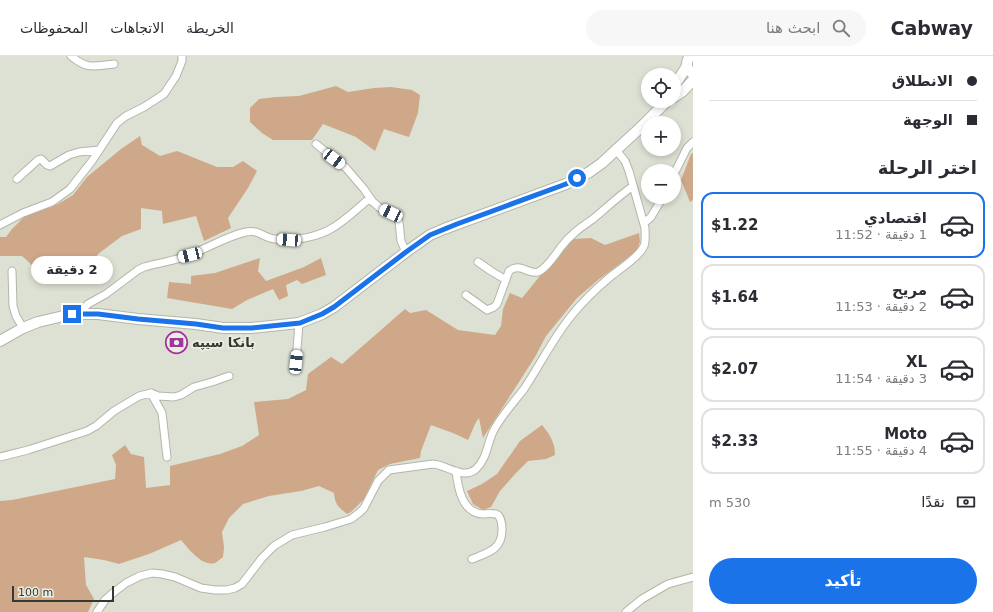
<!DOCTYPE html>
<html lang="ar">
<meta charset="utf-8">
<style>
body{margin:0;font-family:"DejaVu Sans","Noto Naskh Arabic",sans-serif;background:#f7f7f7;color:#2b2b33;direction:rtl;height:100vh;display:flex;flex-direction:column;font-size:15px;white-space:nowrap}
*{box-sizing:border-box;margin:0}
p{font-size:13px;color:#7c7c81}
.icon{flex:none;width:22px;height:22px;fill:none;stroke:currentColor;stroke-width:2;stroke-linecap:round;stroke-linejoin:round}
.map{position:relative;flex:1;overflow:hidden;direction:ltr}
.sheet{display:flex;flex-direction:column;background:#fff;width:300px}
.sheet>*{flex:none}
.hud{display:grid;align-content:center;height:88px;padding:0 16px;background:#fff}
.buttons{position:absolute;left:641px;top:12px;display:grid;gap:8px}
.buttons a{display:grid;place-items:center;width:40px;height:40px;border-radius:50%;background:#fff;box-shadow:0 2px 6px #0003;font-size:20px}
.scale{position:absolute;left:12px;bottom:10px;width:102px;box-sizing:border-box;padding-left:4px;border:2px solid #363833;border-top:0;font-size:11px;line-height:14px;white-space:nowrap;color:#363833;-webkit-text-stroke:3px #e9eee1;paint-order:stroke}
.end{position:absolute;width:18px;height:18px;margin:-9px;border:5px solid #1a73e8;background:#fff;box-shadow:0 0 0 2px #fff}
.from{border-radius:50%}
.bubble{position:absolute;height:28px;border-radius:14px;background:#fff;box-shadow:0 2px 6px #0003;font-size:13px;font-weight:600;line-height:28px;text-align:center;direction:rtl}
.car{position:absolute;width:12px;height:24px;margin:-12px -6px;border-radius:5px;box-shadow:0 0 3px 1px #0007;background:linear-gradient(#fff 24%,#345 0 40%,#fff 0 76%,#345 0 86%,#fff 0)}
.hud b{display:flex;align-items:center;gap:14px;height:38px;font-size:15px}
.hud b+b{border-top:1px solid #e1e1e2}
.hud i{width:10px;height:10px;background:#2b2b33}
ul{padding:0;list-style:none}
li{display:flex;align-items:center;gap:12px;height:66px;margin:0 8px 6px;padding:0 8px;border:2px solid #e1e1e2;border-radius:12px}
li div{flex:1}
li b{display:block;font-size:15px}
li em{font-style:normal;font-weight:600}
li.on{border-color:#1a73e8}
li>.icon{width:36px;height:36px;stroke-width:1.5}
h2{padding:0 16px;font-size:18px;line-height:48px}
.pay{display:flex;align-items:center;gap:10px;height:44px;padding:0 16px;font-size:15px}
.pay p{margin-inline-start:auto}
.button{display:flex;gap:8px;margin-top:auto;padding:8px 16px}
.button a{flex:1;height:46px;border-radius:24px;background:#1a73e8;color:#fff;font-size:16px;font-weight:600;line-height:46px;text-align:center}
header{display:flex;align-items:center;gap:24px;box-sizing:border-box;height:56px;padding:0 20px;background:#fff;border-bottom:1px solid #e1e1e2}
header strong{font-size:19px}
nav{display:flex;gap:22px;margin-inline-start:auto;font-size:14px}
.search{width:280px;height:36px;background:#f7f7f7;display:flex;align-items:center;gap:10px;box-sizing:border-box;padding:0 14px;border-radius:22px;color:#7c7c81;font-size:15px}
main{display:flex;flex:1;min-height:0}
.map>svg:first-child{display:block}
.green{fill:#cea888}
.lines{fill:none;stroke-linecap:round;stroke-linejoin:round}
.street-casing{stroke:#b2b6aa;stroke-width:9}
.secondary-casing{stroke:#b2b6aa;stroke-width:12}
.street{stroke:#fff;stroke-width:7}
.secondary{stroke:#fff;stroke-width:10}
.route{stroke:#1a73e8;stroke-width:5}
.labels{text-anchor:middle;stroke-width:3.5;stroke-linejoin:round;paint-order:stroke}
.poi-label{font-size:13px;font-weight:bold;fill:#363833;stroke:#e9eee1;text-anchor:start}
</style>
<header>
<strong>Cabway</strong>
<div class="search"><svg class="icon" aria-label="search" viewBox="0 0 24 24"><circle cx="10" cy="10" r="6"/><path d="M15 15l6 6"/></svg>ابحث هنا</div>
<nav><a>الخريطة</a><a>الاتجاهات</a><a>المحفوظات</a></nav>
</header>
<main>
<section class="sheet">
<div class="hud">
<b><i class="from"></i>الانطلاق</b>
<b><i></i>الوجهة</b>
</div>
<h2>اختر الرحلة</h2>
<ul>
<li class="on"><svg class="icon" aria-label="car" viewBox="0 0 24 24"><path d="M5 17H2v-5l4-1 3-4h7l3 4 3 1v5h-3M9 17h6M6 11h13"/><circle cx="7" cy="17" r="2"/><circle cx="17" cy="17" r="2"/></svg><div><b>اقتصادي</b><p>1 دقيقة · 11:52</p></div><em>$1.22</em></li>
<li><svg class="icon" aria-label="car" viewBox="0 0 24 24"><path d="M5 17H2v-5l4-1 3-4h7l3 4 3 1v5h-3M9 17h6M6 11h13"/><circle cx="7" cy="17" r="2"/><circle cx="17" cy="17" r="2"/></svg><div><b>مريح</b><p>2 دقيقة · 11:53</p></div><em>$1.64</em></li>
<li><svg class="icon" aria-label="car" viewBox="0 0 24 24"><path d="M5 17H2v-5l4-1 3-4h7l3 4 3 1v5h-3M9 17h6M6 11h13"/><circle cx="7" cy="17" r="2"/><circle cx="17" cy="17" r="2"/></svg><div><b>XL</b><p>3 دقيقة · 11:54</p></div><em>$2.07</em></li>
<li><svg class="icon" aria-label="car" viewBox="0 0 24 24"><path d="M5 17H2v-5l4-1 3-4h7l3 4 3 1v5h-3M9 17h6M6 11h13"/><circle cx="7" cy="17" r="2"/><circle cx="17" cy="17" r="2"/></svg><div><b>Moto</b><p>4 دقيقة · 11:55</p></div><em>$2.33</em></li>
</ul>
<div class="pay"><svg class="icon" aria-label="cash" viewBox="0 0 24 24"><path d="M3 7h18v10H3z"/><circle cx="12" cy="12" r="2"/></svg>نقدًا<p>530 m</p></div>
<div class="button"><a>تأكيد</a></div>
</section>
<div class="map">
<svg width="693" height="556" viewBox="0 0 693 556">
<rect width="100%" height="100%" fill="#dce1d4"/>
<path class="green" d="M336,30L348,36L374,32L391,31L412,34L420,39L418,57L409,81L384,73L375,95L356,81L323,68L312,84H273L262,77L250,66V52L259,43L276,41L299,40Z
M140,80L142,89L160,100L177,95L217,111H233L243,105L257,115L248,132L228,162L231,172L204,185L196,160L163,168L162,155L141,152V173L122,180L98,198L82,220L43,219L22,200H0V181H6L12,173L26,159L58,148L73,139L87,121L121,93Z
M693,97V144L690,146L681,124L691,98Z
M639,177L640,185L637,195L598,224L577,242L546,280L535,301L483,382L479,362L476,366L468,384L453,377L431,369L421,395L420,402L390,408L378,414L364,443L351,456L347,458C338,451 335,448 334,437L319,430L301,435L269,440L243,448L229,462L222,476L224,491L223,501C220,503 217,506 215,507C202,511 188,492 181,484L149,498L119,508L104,504L84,501L86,529L94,543L88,556H0V445L12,444L115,423L116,409L112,399L125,389L131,398L144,401L146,432L170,429V410L220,398L242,390L259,379L254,346L288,343L306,334L308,318L331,301L342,308L405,253L410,257L426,254L458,274L495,279L501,270L503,253L510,237L522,242L553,204L574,183L591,182L605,189Z
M260,202L258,215L266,225L304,211L321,202L326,219L302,228L297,224L286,229L288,240L279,244L273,233L247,244L232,253L167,242L169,226L191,228V220L215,217Z
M542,369C550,379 555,386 555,399L546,403L528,405L516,417L500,435L491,451L483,454L473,448L467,435L482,428L497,418L520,385Z"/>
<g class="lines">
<defs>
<path id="street" d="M71,0C88,14 94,10 114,8
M316,88L346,112L364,133L373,146L380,152L395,159L399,166L401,185L406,196
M674,118L687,92L693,86
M17,123L38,104L41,103L47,109L50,110L69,99L79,96L99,94
M644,167L651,161L663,141
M0,169L23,157L52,146L70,133L92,105L117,67L126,60L144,51L164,38L176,20L182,5V0
M478,206L491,215L506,224
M12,215L13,250L16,260L23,272
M466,239L487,254L494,251L497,248L509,215C520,206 529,219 538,216C546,213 556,198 561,191C571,178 580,172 593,163C606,152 619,140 633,130
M81,258L85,251L88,248L106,238L138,214L144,211C159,207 178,204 192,198C210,191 227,180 246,176C258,173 264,182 275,183C294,185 317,182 334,171C347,163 358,152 370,142
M296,306L299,267
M151,337L162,357L167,401
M0,401L28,394L87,375L96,370L114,355L139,340L151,337L158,340L174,341L181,339L194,331L212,326L229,320
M456,415C458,432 462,457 483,458C487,458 494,456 498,459C502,463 502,469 502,474C502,494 487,497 472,503
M97,556L105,544L113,537L126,527L140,520L152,517L162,518L175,521L201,532L215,534H227L235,532L242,528L262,502L274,490L292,479L325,471L351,463L359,457L364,452L378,425L389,414L433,408C447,409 463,424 476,413C488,402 487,385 495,372C503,358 514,346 524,333C540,309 553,282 572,259C583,245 597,232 610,221C620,213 639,201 644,190C646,185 645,178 645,172L629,115L625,105L616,94
M626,556L642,543L668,528L693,521"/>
<path id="secondary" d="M690,0C685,7 686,13 693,18
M674,30L687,10
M674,41L683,35L693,24
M0,285L23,272L38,266L72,258H98L138,263L196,268L223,272H251L299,267L322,258L334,251L406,196L430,179L444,173L566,128L588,117L602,107L616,94L639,73L667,45"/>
</defs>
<use href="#street" class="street-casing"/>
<use href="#secondary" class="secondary-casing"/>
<use href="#street" class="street"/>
<use href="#secondary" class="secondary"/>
</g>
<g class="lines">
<path class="route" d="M72,258H98L138,263L196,268L223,272H252L300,267L322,258L334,251L406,196L430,179L457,168L566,128L577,122"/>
</g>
<defs>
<symbol id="bank-ring" viewBox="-11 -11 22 22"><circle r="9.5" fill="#e9eee1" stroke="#9f3699" stroke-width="1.5"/><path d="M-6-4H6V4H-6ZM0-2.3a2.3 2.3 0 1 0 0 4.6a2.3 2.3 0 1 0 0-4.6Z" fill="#9f3699"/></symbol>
</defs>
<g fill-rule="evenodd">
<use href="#bank-ring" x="164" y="274" width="25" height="25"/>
</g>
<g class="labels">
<g class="poi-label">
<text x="192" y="291">بانکا سیپە</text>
</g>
</g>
</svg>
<div class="buttons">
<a><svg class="icon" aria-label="locate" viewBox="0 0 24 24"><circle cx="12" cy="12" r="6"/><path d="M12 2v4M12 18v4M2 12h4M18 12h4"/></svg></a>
<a>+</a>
<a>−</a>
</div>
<div class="scale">100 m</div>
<i class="end from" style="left:577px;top:122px"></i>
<i class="end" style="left:72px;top:258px"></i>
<div class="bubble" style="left:31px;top:200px;width:82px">2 دقيقة</div>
<i class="car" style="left:334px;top:103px;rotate:127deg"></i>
<i class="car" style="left:391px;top:157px;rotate:295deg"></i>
<i class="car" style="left:289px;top:184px;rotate:274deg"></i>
<i class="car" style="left:190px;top:199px;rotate:256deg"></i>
<i class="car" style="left:296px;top:306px;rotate:6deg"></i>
</div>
</main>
